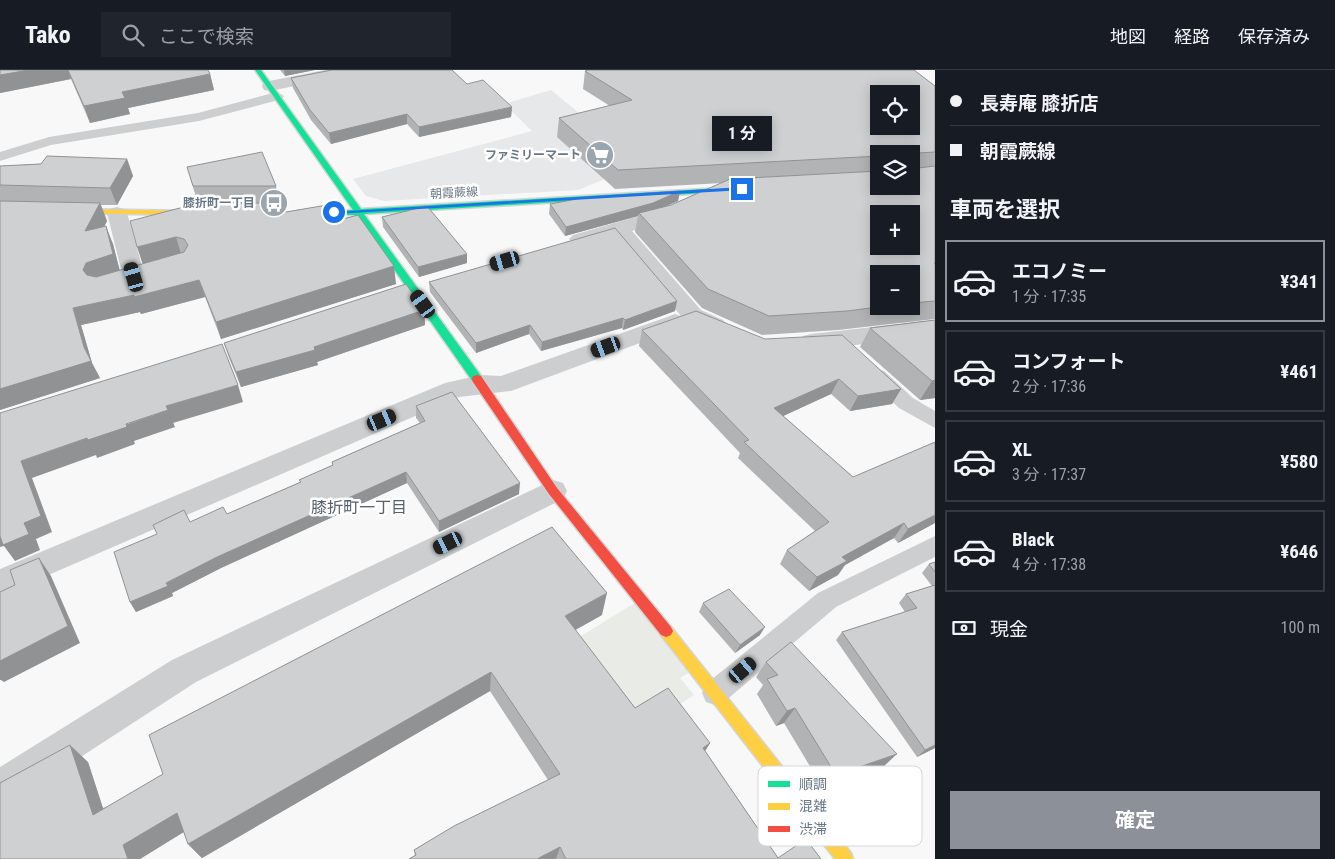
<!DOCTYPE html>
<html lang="ja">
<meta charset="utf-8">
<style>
body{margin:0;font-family:"Roboto Condensed","Noto Sans JP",sans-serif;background:#20242c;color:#f1f3f6;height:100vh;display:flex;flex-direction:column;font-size:19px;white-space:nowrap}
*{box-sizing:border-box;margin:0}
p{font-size:16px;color:#9ea1a6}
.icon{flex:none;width:28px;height:28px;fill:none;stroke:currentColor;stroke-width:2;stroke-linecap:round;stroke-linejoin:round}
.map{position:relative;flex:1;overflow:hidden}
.drawer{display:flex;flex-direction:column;background:#171b24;width:400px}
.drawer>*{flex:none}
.guide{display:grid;align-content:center;height:110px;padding:0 15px;background:#171b24}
.buttons{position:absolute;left:870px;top:15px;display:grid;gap:10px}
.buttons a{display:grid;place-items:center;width:50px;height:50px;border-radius:0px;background:#171b24;box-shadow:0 2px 12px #0003;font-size:25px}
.end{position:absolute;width:22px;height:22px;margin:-11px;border:6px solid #1a73e8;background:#fff;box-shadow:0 0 0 2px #fff}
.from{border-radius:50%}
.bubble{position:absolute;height:35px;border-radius:0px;background:#171b24;box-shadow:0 2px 12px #0003;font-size:16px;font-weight:700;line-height:35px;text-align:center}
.car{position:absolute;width:15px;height:30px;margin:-15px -8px;border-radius:6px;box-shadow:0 0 4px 1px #0007;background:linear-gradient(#222 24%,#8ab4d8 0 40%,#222 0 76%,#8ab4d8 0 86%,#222 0)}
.guide b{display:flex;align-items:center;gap:18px;height:48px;font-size:19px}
.guide b+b{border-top:1px solid #363941}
.guide i{width:12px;height:12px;background:#f1f3f6}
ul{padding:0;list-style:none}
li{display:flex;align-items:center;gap:15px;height:82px;margin:0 10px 8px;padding:0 5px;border:2px solid #363941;border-radius:0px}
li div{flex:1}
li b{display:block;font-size:19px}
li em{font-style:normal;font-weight:700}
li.active{border-color:#8c9099}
li>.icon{width:45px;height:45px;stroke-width:1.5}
h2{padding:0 15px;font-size:22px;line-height:60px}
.pay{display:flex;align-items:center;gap:12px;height:55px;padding:0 15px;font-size:19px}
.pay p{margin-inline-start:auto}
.button{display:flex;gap:10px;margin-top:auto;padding:10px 15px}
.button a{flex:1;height:58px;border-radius:0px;background:#8c9099;color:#fff;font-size:20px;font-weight:700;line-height:58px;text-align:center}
header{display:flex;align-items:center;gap:30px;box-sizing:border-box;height:70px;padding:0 25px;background:#171b24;border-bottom:1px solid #363941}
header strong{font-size:24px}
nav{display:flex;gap:28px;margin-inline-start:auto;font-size:18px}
.search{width:350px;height:45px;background:#20242c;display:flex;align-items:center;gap:12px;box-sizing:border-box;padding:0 18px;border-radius:0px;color:#9ea1a6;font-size:19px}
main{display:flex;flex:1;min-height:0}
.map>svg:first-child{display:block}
.built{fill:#e7e8e9}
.green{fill:#e8ebe6}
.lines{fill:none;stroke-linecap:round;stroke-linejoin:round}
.fast-casing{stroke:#d4d5d6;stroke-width:3}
.slow-casing{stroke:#d4d5d6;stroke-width:3}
.jam-casing{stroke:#d4d5d6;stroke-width:3}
.lane{fill:#cdcecf;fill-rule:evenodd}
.street{fill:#cdcecf;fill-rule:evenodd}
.fast{fill:#16e098;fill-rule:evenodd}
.slow{fill:#ffcf43;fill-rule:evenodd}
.jam{fill:#f24e42;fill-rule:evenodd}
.wall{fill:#b2b3b5;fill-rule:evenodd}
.shaded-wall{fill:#919293}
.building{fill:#cfd0d2;stroke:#919293;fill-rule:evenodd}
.route{fill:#1a73e8}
.labels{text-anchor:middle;stroke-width:5;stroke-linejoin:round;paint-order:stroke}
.far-poi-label{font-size:12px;font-weight:bold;fill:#697886;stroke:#fff;text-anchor:end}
.far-street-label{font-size:12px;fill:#697886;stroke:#fff}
.neighbourhood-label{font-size:16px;fill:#57616c;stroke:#fff}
.key{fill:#fff;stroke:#d2d6db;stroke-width:1}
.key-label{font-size:14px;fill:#697886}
</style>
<header>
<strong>Tako</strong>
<div class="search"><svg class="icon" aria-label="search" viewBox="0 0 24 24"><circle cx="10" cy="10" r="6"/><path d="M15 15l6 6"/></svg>ここで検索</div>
<nav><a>地図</a><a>経路</a><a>保存済み</a></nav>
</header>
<main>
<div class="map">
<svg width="935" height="789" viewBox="0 0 935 789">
<rect width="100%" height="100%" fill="#f8f8f8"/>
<path class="built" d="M551,20L642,94L578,120L384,131L366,126L353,109L532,61L504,34Z"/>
<path class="green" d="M641,529L696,598L680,608L694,625L636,663L568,574Z"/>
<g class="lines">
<defs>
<path id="fast" d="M255,0H261L361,139L738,117L742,119L738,121L364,144L481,306L482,309L481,312H473L356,145H298V141H301L353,140Z"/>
<path id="slow" d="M0,138L196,141L200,143L196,145L0,142Z
M666,555L671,557L851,783L853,789H835L661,565L659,561L661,557Z"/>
<path id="jam" d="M477,305L481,306L557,418L671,557L673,561L671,565L666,567L661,565L549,424L473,312L472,309L473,306Z"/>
</defs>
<use href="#fast" class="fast-casing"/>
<use href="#slow" class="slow-casing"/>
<use href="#jam" class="jam-casing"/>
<path class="lane" d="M277,22L284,26L282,29L199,51L51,75L0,91V82L49,67L198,43Z
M877,299L884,301L913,328L935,341V358L899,338L870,311L867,306L870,301Z
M935,466V487L836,537L724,632L715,635L706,632L702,623L706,614L818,523Z"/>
<path class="street" d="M325,0H357L349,5L270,21L264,20L262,16L264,12Z
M673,136L680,138L683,142L680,146L632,161L701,240L723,250L727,255L723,260L715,263L686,251L683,257L511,321L459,327L0,526V499L445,313L481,305L501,306L667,247L675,244L681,246L614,166L580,175L573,173L569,169L573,165Z
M117,137L124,139L127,143L145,207L142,212L134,214L126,212L123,207L107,143L110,139Z
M935,250V266L811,280L803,278L799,272L803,266L811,264Z
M553,410L563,413L567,421L563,429L196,612L13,731L0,736V697L172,590Z"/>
<use href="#fast" class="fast"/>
<use href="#slow" class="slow"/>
<use href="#jam" class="jam"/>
</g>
<path class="wall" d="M0,0H208L210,4L214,20L128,38L130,44L90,53L71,9L0,23Z
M280,0H315L285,6Z
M585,1L935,16V249L838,260L762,265L702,238L635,162L638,146L565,166L549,144L550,134L680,121L678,131L666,136L671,135L722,113L615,119L557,67L559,48L610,36L583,19ZM879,84H911L879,116ZM911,204V236H879Z
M291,8L467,14L512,37L511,47L419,67L407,54L331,74L311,50L293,18Z
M127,89L133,106L117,135H101L107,151L104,157L113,174L120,201L143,194L198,134L187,97L276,116L279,133L286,142L343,149L396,214L221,269L205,227L141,244L140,242L81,255L92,293L100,308L0,340V96Z
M382,147L467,193L419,207L383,157Z
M429,212L675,241L623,260L622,258L541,281L529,264L476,283L430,222Z
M424,240L425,255L317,292L318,295L241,317L229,288L224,273Z
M935,250V328L920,330L860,277L870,258Z
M642,260L765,269L901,319L892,334L850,341L831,324L783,346L853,407L935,453L898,473L894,468L845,495L838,505L809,521L780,494L787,480L815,461L738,388L740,383L639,276Z
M416,336L519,424L439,462L407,413L221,498L172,523L173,526L136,542L130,532L190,452L227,444L300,412L299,410L333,395L332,392L420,353L416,348Z
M935,492V678L917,687L836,570L842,562L905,542L899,533L906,524L932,516L922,503L929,494Z
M703,533L760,565L735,583L699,542Z
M602,545L575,560L635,638L710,673L705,681L778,788L821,789H409L415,785L414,780L548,710L490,621L202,788L188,774L184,762L140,789H0L88,692L103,738Z
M766,592L882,698L823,718L784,653L776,656L757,624L763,615L756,607Z"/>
<path class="shaded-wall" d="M29,0H68L71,9L0,23V5Z
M284,0H315L285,6Z
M210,4L214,20L128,38L130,44L90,53L84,36L122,22Z
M512,37L511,47L419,67V57Z
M407,44V54L331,74L329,63Z
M127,89L133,106L117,135L110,118Z
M680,121L678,131L651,142L639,143L638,146L565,166L566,157Z
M100,133L107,151L93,178L85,161Z
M106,156L113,174L120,202L90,217L83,200Z
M176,167L181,184L143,195L137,177Z
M467,184V193L419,207L418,197Z
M394,196L396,214L221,269L216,252Z
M199,210L205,227L141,244L140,242L81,255L92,293L100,308L0,340V319L84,277L73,238Z
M677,231L675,241L623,260L625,250Z
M424,240L425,255L317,292L318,295L241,317L236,302L314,277Z
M623,248L622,258L541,281L542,272Z
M530,255L529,264L476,283V273Z
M839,309L831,324L768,353L774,338Z
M935,310V328L920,330L932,311Z
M238,315L243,332L173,353L166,336Z
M901,319L892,334L850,341L858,326Z
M168,340L175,357L134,371L135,374L97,388L96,385L32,408L52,462L36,469L40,480L15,491L4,476L0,477V461L24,453L21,391Z
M406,402L407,413L221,498L172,523L173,526L136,542L130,532L217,487Z
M520,413L519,424L439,462V451Z
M935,445V453L898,473L908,459Z
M904,453L894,468L845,495L838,505L809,521L817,507L842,487Z
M39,488L51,506L80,573L4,612L1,610H0V591Z
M607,523L602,545L561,568L565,546Z
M765,557L760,565L735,583L740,575Z
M491,602L490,621L202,788L188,774Z
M795,638L784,653L776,656L787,641Z
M710,673L699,691L703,678Z
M70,675L88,692L110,760L93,745Z
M935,675V678L917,687L925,680Z
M897,684L882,698L823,718L836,705Z
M177,743L190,758L140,789H128L123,775Z
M560,777L556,789H537Z"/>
<path class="building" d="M0,0H29L0,5Z
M68,0H208L210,4L122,22L125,28L84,36Z
M332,0H452L467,14L483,10L512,37L419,57L407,44L329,63L310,40L291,8Z
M588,0H914L935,16V82L918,83V98L935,96V193H934L935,194V231L911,233V204H879V236H886L847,241L769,246L708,219L639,143L671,135L730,109L879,101V116H911V84H879V86L618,100L559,48L632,30L585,1ZM879,24H911V56H879ZM879,144H911V176H879Z
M262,82L276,116H193L187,97Z
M47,86L127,89L110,118L0,115V96L41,94Z
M680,121L653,133L566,157L550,134L588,127Z
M0,131L100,133L85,161L106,156L113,184L86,193L83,200L87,205L96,207L184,182L188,175L184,169L176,167L137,177L130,151L199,133H282L286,142L333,134L343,149L358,145L394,196L216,252L199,210L134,227V225L73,238L84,277L91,291L0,319Z
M427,136L467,184L418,197L382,147Z
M615,158L677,231L625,250L623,248L542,272L530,255L476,273L429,212Z
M406,214L424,240L314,277L315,280L236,302L224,273Z
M696,241L765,269L842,265L901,319L858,326L839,309L774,338L853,407L935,372V445L908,459L904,453L842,487L847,491L817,507L787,480L829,452L744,372L749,370L642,260Z
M935,250V310L932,311L870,258Z
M222,274L238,315L166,336L168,340L126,354L127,357L88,370L87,368L21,391L41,446L24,453L29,464L3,475L0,466V343Z
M452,322L520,413L439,451L406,402L217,487L166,513L168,516L130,532L114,482L157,464L153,455L184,440L190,452L223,437L227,444L301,412L299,410L333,395L332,392L425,351L416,336Z
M552,457L607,523L565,546L635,638L668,618L710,673L703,678L778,788L806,769L821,789H566L560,777L537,789H409L416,785L414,780L454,756L560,704L491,602L188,774L177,743L123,775L128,789H0V713L70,675L93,745L163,704L149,665Z
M39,488L68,556L0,591V522L15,515L10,500Z
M935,492V502L929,494Z
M935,515V675L925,680L842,562L917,538L906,524Z
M729,519L765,557L740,575L703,533Z
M791,572L897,684L836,705L795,638L787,641L767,609L778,605L766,592Z"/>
<path class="route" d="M742,117L744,120L334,144L331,142Z"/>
<defs>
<symbol id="supermarket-disc" viewBox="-11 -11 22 22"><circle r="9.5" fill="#9ba5ae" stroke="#fff"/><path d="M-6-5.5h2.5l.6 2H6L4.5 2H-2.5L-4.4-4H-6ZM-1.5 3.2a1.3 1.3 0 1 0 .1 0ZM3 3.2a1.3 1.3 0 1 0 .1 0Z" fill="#fff"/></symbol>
<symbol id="bus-disc" viewBox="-11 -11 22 22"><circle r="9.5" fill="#9ba5ae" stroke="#fff"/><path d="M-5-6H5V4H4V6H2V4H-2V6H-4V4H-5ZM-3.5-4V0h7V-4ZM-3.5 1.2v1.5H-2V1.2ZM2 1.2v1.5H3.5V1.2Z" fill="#fff"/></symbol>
</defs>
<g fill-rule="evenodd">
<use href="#supermarket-disc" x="584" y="69" width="32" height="32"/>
<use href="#bus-disc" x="258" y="117" width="32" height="32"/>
</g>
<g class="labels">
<g class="far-poi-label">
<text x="581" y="89">ファミリーマート</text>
<text x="255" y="137">膝折町一丁目</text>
</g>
<g class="far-street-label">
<text transform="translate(454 123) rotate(-3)" y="4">朝霞蕨線</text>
</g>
<g class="neighbourhood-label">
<text x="359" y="443">膝折町一丁目</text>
</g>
</g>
<rect x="758" y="696" width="164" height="80" rx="8" class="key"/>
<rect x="768" y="711" width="22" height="6" fill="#16e098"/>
<rect x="768" y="733" width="22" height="7" fill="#ffcf43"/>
<rect x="768" y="756" width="22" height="6" fill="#f24e42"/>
<g class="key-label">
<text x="799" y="719">順調</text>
<text x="799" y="741">混雑</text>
<text x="799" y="764">渋滞</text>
</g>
</svg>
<div class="buttons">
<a><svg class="icon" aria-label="locate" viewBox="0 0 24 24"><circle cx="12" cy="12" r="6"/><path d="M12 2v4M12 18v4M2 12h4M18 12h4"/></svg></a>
<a><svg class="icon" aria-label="layers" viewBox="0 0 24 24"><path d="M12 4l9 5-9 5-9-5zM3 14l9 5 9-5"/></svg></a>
<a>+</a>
<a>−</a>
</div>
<i class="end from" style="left:334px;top:142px"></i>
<i class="end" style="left:742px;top:119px"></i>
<div class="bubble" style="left:712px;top:46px;width:60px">1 分</div>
<i class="car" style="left:505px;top:191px;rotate:254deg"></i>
<i class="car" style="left:134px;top:207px;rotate:344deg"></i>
<i class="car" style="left:423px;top:234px;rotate:324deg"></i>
<i class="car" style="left:606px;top:277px;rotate:250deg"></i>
<i class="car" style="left:382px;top:350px;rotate:67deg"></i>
<i class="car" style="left:448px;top:473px;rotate:244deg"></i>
<i class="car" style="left:743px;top:600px;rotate:50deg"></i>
</div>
<section class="drawer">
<div class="guide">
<b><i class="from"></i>長寿庵 膝折店</b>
<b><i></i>朝霞蕨線</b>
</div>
<h2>車両を選択</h2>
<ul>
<li class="active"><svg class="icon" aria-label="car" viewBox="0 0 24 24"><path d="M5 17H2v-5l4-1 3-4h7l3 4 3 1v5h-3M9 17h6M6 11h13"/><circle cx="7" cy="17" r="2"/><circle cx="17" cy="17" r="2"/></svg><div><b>エコノミー</b><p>1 分 · 17:35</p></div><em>¥341</em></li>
<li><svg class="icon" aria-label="car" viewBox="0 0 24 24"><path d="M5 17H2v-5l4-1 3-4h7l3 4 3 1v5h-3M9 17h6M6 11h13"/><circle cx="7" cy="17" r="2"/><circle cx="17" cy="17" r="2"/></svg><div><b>コンフォート</b><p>2 分 · 17:36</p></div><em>¥461</em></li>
<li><svg class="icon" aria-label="car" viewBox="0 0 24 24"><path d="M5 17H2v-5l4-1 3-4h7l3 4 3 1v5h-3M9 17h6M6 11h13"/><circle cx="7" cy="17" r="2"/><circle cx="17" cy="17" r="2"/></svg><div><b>XL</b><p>3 分 · 17:37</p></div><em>¥580</em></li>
<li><svg class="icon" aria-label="car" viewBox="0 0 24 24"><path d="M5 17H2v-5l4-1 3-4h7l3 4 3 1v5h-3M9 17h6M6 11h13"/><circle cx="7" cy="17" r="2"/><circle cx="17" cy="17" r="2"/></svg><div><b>Black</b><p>4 分 · 17:38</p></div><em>¥646</em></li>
</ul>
<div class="pay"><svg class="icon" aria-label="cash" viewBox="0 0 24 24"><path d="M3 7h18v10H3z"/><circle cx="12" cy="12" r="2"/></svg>現金<p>100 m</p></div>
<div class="button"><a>確定</a></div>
</section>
</main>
